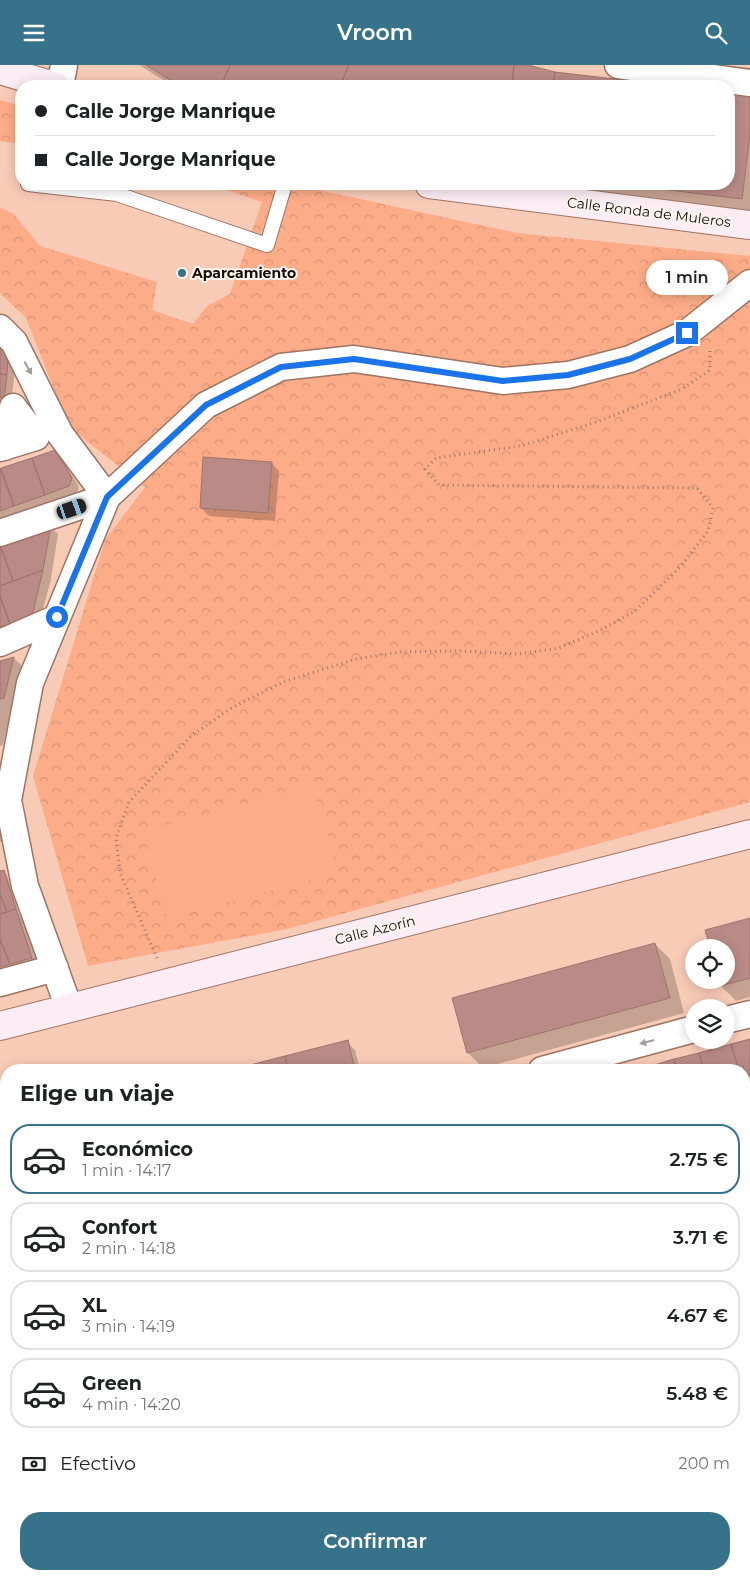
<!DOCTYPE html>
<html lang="es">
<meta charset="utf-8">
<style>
body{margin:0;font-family:Montserrat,sans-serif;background:#f2f2f2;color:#202124;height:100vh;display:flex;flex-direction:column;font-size:19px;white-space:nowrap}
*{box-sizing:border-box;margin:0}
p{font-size:16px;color:#757577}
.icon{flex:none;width:28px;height:28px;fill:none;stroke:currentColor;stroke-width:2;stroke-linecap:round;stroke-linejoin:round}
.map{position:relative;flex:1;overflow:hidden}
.details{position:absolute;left:0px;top:999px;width:750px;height:516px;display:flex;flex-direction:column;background:#fff;border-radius:20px 20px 0 0;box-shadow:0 2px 12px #0003}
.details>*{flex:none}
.guide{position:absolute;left:15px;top:15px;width:720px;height:110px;border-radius:20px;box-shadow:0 2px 12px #0003;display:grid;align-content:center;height:110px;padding:0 20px;background:#fff}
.controls{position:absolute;left:685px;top:874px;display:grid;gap:10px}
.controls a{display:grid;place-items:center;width:50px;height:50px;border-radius:50%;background:#fff;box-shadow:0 2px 12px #0003;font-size:25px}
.end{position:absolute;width:22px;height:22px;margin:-11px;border:6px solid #1a73e8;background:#fff;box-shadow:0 0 0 2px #fff}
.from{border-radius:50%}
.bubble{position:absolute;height:35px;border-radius:18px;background:#fff;box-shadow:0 2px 12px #0003;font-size:16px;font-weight:600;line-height:35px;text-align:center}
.car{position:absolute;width:15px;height:30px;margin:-15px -8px;border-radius:6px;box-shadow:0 0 4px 1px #0007;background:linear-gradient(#222 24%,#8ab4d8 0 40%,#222 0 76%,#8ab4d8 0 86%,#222 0)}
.guide b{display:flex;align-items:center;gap:18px;height:48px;font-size:19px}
.guide b+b{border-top:1px solid #e0e0e0}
.guide i{width:12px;height:12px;background:#202124}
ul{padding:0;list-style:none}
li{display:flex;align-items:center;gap:15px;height:70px;margin:0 10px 8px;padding:0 10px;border:2px solid #e0e0e0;border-radius:20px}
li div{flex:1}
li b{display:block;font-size:19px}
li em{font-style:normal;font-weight:600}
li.current{border-color:#367289}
li>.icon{width:45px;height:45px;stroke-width:1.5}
h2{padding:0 20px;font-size:22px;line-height:60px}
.pay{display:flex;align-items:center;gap:12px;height:55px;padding:0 20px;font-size:19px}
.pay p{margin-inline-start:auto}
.action{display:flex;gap:10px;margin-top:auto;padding:10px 20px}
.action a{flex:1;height:58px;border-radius:20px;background:#367289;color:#fff;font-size:20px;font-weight:600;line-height:58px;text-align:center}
header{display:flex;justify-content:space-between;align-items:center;height:65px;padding:0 20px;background:#367289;color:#fff;font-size:22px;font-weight:600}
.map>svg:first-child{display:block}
.forest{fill:url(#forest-crowns)}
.garden{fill:#fdac88}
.shadow{fill:#0003}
.building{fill:#ba8b86;stroke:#a0736e}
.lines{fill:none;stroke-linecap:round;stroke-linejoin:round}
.lane-casing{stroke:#9d7462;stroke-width:16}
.street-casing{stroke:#9d7462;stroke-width:29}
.secondary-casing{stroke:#9d7462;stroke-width:30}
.path{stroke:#98786a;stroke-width:3;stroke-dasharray:1 4;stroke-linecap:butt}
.lane{stroke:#fff;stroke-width:14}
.street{stroke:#fff;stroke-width:26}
.secondary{stroke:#fcedf5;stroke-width:28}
.oneway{fill:#a39d9b}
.route{stroke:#1a73e8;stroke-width:6}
.poi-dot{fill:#367289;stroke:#fef5f1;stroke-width:2}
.labels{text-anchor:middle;stroke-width:4;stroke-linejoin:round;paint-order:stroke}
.street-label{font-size:14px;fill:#190b05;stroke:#fef5f1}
.poi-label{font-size:14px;font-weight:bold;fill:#190b05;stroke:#fef5f1;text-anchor:start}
</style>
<header><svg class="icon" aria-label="menu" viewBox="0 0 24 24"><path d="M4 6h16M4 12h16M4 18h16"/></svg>Vroom<svg class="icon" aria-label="search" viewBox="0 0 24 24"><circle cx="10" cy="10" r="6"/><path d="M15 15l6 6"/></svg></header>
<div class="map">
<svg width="750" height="1514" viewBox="0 0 750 1514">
<defs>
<pattern id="forest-crowns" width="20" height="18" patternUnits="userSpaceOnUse" patternTransform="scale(1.25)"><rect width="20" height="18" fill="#fdac88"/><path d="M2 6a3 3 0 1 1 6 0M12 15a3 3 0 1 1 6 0" fill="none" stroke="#d89374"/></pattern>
</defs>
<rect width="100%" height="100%" fill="#f8cbb7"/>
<path class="forest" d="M0,35L21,41V79L0,76Z
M208,119H291L517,168L750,191V737L287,864L88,901L33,711L105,475L145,422L69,362L26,253L0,228V143L13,148L40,181L157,217L152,245L193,259L207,241L230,229L262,137Z"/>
<path class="garden" d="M313,720L338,808L167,854L143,766Z"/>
<path class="shadow" d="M139,0H523L555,8L664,21H173Z
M729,29L750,32V147L558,123L554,119H729Z
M0,284L16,297L6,380L0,382Z
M54,386L62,394L79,422L77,429L0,456V405Z
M271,398L279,406L275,456L209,451L201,443Z
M50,461L58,469L51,514L39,559L0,572V479Z
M14,593L22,601L3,680L0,681V598Z
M0,761L2,776L0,777Z
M4,806L7,810L19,849L24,853L39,901L0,913V807Z
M750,854V932L736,936L721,921L720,915H726V882H711L707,866Z
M655,879L670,894L684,948L483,1003L468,988Z
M750,974V1013L747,1009L744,1010V1005H634Z
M347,977L355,985L360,1005H236Z
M750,1048V1083L744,1080V1050Z
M6,1063V1113L0,1115V1065Z
M744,1123L750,1132V1139L744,1144Z
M6,1167V1272L0,1273V1169Z
M750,1183V1253L744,1257V1187Z
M6,1306V1376H3L0,1374V1308Z
M744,1352L750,1360V1371L744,1376Z
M744,1454L750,1461V1514H746L741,1509H744Z
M0,1471L6,1474V1509H72L82,1514H11L0,1508Z
M276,1509H350L346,1514H272Z
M403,1509H445L441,1514H398Z
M549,1509H630L625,1514H544Z
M676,1509H714L719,1514H671Z"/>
<path class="building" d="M146,0H230L221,21H180Z
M230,0H349L340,21H221Z
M349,0H514L512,21H340Z
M514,0H528L555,7L553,21H512Z
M555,7L674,21H553Z
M729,28L750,31V69L742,134L621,119H729Z
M0,282L8,288L7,310L0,309Z
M0,309L7,310L4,333L0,332Z
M55,385L72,413L69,421L45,430L32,393Z
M203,392L272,397L268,448L200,443Z
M32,393L45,430L14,441L1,403Z
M0,403L14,441L0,446Z
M51,460L43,505L13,516L0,480Z
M0,480L13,516L0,521Z
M43,505L32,551L10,559L0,531V521Z
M0,531L10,559L0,562Z
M14,592L4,633L0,634V596Z
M4,805L16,844L7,847L0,829V806Z
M0,829L7,847L0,849Z
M16,844L32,893L10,899L0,874V849Z
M750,853V913L720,921L718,915H726V882H710L705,865Z
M0,874L10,899L0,902Z
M655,878L670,933L467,988L452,933Z
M750,974V1010L746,1011L743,1001L738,1002L731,979Z
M348,975L355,1005H288L285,991Z
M731,979L738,1002L729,1005H704L699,988Z
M699,988L704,1005H677L674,994Z
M285,991L288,1005H231Z
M674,994L677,1005H649L648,1002Z
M750,1047V1085L744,1075V1049Z
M6,1062V1104L0,1106V1063Z
M6,1164V1221L0,1222V1166Z
M750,1182V1219L744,1210V1186Z
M744,1210L750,1219V1240L744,1244Z
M6,1221V1259L0,1236V1222Z
M0,1236L6,1259V1268L0,1269Z
M5,1305L6,1366L0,1368V1307Z
M744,1352L750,1359V1365L744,1370Z
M744,1453L750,1460V1490L744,1495Z
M0,1469L6,1473V1507L0,1504Z
M750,1490V1514H744L740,1509H744V1495Z
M9,1509H74L84,1514H19Z
M274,1509H325L332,1514H275L272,1512Z
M400,1509H425L432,1514H395Z
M547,1509H559L564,1514H542Z
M566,1509H615L609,1514H564Z
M678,1509H716L721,1514H683Z"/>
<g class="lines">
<defs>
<path id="lane" d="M28,119L117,129L267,180L285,119"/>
<path id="street" d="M618,0L750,18
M60,21L64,0
M0,263L14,277L60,369L107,432L0,468
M0,383L36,372L13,342L5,382
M0,578L57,553
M0,918L55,903
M69,943L25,821L8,735L30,618L107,432L206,340L281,302L354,294L503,316L568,310L630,294L687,268L750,218
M726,955L750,949
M542,1005L694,964
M0,1146L6,1144
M744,1154L750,1150
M0,1289L6,1287
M0,1391L6,1389
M744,1425L750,1433
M0,1461L6,1464
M93,1509L103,1514
M354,1514L358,1509
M638,1514L643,1509"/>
<path id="secondary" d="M0,5L54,21
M429,119L750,160
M0,961L750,769"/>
</defs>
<use href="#lane" class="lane-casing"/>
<use href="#street" class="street-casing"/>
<use href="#secondary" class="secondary-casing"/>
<path class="path" d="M157,893L120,808L116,773L129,737L191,671L233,642L283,617L356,594L399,587L462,586L519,589L559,583L601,565L635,546L681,501L708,466L713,443L697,423L439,420L425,404L436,393L521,381L599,356L682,324L710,305V284"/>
<use href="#lane" class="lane"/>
<use href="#street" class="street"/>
<use href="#secondary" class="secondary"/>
</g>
<defs><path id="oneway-solid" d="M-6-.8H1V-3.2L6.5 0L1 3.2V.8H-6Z" transform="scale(1.25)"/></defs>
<g class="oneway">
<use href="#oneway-solid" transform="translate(28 303) rotate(61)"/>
<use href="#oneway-solid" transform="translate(647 977) rotate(165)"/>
</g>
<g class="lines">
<path class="route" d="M57,552L107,432L206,340L281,302L354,294L503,316L568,310L630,294L687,268"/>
</g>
<circle class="poi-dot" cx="182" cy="208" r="5"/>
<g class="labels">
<g class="street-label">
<text transform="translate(649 147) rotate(7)" y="5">Calle Ronda de Muleros</text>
<text transform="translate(375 865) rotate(-14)" y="5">Calle Azorín</text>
</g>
<g class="poi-label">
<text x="192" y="213">Aparcamiento</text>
</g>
</g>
</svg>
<div class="controls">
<a><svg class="icon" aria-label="locate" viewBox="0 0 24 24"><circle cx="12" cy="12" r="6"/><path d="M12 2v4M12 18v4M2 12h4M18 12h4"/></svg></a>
<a><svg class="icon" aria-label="layers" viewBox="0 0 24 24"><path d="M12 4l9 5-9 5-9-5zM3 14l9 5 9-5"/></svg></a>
</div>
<i class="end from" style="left:57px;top:552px"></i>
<i class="end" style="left:687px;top:268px"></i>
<div class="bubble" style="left:646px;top:195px;width:82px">1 min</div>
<i class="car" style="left:72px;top:444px;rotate:71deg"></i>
<div class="guide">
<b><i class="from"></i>Calle Jorge Manrique</b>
<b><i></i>Calle Jorge Manrique</b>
</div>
<section class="details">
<h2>Elige un viaje</h2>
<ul>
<li class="current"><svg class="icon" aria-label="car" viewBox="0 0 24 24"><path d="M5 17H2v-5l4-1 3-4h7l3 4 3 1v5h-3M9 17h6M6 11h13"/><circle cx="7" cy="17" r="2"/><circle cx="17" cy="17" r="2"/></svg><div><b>Económico</b><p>1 min · 14:17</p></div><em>2.75 €</em></li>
<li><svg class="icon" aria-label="car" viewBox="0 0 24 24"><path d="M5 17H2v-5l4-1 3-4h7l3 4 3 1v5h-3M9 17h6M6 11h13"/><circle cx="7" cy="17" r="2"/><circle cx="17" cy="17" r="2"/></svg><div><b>Confort</b><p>2 min · 14:18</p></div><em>3.71 €</em></li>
<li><svg class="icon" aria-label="car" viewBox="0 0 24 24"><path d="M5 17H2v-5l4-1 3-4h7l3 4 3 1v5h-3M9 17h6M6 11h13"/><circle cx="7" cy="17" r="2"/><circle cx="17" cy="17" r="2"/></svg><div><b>XL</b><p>3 min · 14:19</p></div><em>4.67 €</em></li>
<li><svg class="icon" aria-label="car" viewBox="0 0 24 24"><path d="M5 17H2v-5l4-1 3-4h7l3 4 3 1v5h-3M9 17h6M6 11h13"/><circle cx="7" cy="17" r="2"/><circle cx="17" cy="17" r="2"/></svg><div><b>Green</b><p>4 min · 14:20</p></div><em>5.48 €</em></li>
</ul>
<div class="pay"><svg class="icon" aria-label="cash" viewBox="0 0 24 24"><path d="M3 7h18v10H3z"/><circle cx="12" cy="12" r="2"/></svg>Efectivo<p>200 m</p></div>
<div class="action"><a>Confirmar</a></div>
</section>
</div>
